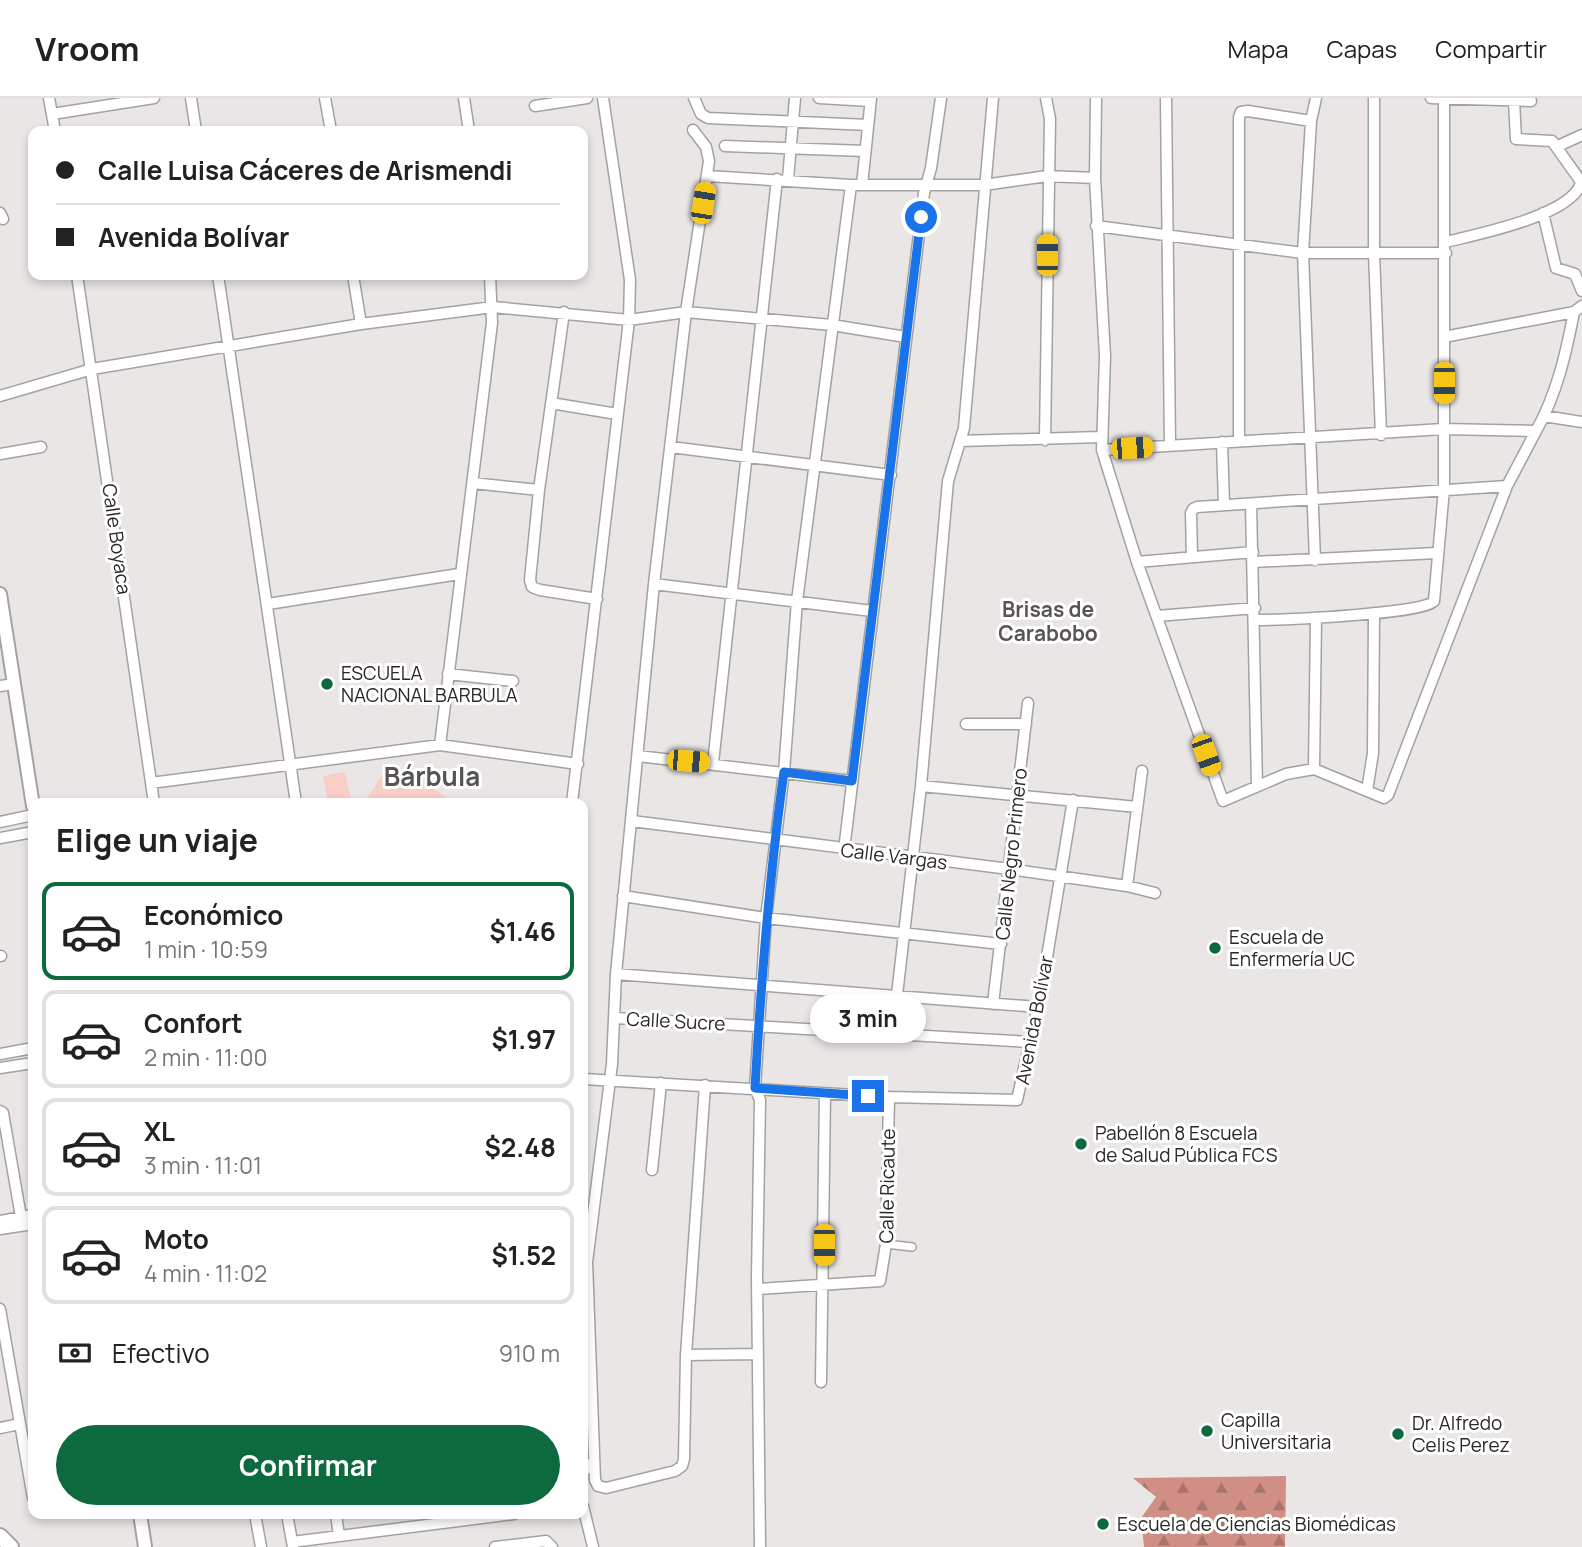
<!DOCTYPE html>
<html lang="es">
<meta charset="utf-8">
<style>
body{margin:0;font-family:Manrope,sans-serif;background:#f6f6f6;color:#222;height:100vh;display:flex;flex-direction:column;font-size:26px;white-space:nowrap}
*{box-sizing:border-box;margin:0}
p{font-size:23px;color:#767676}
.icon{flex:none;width:38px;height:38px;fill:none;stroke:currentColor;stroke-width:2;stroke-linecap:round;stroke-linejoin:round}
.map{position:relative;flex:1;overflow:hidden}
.sheet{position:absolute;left:28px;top:700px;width:560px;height:721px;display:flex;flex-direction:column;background:#fff;border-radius:14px;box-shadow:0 4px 10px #0003}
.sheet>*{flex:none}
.guide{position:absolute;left:28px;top:28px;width:560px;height:154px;border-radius:14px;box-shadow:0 4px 10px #0003;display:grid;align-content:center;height:154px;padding:0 28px;background:#fff}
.end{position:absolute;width:32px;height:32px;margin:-16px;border:9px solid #1a73e8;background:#fff;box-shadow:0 0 0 4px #fff}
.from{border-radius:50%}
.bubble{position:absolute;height:49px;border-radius:24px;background:#fff;box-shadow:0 4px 10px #0003;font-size:23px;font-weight:700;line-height:49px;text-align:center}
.car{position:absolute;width:21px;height:42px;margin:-21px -10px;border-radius:9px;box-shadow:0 0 5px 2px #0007;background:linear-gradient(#f5c518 24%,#345 0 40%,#f5c518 0 76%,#345 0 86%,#f5c518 0)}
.guide b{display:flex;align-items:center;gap:24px;height:66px;font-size:26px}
.guide b+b{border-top:2px solid #e0e0e0}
.guide i{width:18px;height:18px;background:#222}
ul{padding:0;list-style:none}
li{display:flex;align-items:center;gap:21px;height:98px;margin:0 14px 10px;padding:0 14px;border:4px solid #e0e0e0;border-radius:14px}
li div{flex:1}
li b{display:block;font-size:26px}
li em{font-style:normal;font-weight:700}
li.on{border-color:#0d6a3f}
li>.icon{width:63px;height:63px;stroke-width:1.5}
h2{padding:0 28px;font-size:32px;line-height:84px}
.pay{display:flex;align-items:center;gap:18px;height:77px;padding:0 28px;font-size:26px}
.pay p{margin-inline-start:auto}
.primary-button{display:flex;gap:14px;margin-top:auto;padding:14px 28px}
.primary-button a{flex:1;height:80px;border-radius:42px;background:#0d6a3f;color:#fff;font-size:28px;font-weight:700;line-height:80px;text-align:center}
header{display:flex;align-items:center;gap:42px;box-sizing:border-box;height:98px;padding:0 35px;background:#fff;border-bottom:2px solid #e0e0e0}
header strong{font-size:33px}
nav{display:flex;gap:38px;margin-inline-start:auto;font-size:24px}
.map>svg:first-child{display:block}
.forest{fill:url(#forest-firs)}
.pitch{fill:#f8cec7}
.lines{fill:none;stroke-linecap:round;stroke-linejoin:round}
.pedestrian-casing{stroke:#a5a1a1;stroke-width:10}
.minor-casing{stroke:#a5a1a1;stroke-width:13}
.tertiary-casing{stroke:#a5a1a1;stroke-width:16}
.secondary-casing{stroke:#a5a1a1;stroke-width:18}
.pedestrian{stroke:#fff;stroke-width:7}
.minor{stroke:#fff;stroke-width:10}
.tertiary{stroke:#fff;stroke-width:12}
.secondary{stroke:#fff;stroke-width:14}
.route{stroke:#1a73e8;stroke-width:9}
.poi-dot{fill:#0d6a3f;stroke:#fff;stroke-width:2.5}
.labels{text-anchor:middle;stroke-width:6;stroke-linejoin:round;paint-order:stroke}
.street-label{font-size:19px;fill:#292827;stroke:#fff}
.poi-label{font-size:19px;fill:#292827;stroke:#fff;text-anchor:start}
.neighbourhood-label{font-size:21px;font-weight:bold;fill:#575453;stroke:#fff}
.district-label{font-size:26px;font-weight:bold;fill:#575453;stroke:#fff}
</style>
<header>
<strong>Vroom</strong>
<nav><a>Mapa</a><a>Capas</a><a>Compartir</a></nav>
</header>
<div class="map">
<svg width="1582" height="1449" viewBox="0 0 1582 1449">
<defs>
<pattern id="forest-firs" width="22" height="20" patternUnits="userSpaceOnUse" patternTransform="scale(1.75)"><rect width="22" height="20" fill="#d08e84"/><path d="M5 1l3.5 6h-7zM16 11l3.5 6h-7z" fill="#a9746c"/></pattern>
</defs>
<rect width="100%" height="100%" fill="#eae6e5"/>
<path class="forest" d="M1286,1378L1285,1449H1144L1141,1420L1156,1399L1133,1380Z"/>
<path class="pitch" d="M408,671L454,705H364L384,674Z
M345,674L352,705H328L323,678Z"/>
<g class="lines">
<defs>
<path id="pedestrian" d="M886,1146L912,1149"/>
<path id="minor" d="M49,0L55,33
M191,0L196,33
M325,0L331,33
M464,0L469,33
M694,0L701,16L708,20L868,27
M819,0L870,3
M1096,0L1095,80L1105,258L1102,352
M1166,0L1170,347
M1374,0V155L1381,337
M1431,0L1531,3
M1514,3L1516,41L1552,43L1582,85
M535,8L587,0
M52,16L154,0
M693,32L706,49L709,63L686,214L654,486L616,876L612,966L587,1164L595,1382L598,1388L606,1390L675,1373L682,1368L684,1361L686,1257L705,987
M725,48L865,53
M1558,48L1582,37
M707,78L851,87H984L1047,78L1095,80
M788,81L795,0
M862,87L871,0
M0,115L3,121
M1543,115L1556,170L1575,176L1582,193
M1096,128L1303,155H1446
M1446,144C1477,136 1571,118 1581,85
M77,177L154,705
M218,177L296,705
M353,177L361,226
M564,214L539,392L530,482L532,489L540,492L597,501
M1444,239L1574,214
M0,298L92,271L361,226L493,209L629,222L686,214L832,227L906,239
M551,305L617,316
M1544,318L1582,324
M1536,333L1507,388L1388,697L1384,700L1314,671L1286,676L1223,703L1137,464L1102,352L1443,331L1536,333C1557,296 1566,255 1574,214L1582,208
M1045,342L1050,21L1046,0
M960,343L1100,339
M1239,343V19L1241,14L1248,13L1311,23
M1222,344L1224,406
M671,349L891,377
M0,356L41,349
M473,385L539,392
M1251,406L1257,688
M1192,459L1191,415L1193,411L1197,409L1507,388
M1315,462L1303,155L1311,23L1316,0
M1137,464L1253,454
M1253,464L1437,455
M654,486L872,513
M268,506L459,476
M1157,518L1255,510
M1255,522C1279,522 1426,516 1434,503L1444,391V1
M448,576L513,583
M0,588L14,586
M966,626H1026
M440,647L492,225L490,177
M638,658L852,683
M713,665L777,81
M1314,671L1316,520
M151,685L440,647L578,666
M921,688L1137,709
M1367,693L1373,655L1374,515
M572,705L629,222L630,182L603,0
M632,723L1009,771L1127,788L1155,795
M0,724L33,717
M0,740L33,734
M844,752L924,95L931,70L941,0
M1127,788L1142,673
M623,798L766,820L1001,846
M0,858H1
M616,876L1038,909
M897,897L921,688L948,383L964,330L993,0
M993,906L1028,605
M615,920L1031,944
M0,956L33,950
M0,970L33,965
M583,981L889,999L1017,1002L1041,895L1073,702
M0,1013L3,1015L21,1119
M652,1072L661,985
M0,1123L33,1117
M0,1131L33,1126
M757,1191L880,1183L886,1146L889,999
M0,1211L33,1400
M686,1257L757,1256
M821,1284L825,996
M0,1330L20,1326
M583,1374L594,1363
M583,1408L593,1449
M255,1416L261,1449
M287,1416L293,1449
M336,1416L339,1438
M292,1444L514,1416
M495,1449L546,1443L552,1449
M760,1449L757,1179L760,1002L755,990L766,820L784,674L797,503L851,87"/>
<path id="tertiary" d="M0,496L33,708
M140,1416L145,1449"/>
<path id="secondary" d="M0,1438L11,1449"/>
</defs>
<use href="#pedestrian" class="pedestrian-casing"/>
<use href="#minor" class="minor-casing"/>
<use href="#tertiary" class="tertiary-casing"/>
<use href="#secondary" class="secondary-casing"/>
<use href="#pedestrian" class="pedestrian"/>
<use href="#minor" class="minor"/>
<use href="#tertiary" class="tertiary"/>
<use href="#secondary" class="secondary"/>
</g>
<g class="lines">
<path class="route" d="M868,998L755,990C761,884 769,779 784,674L852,683L921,119"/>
</g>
<g class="poi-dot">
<circle cx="327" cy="586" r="7"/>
<circle cx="1215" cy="850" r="7"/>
<circle cx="1081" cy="1046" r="7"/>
<circle cx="1207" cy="1333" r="7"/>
<circle cx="1398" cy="1336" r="7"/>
<circle cx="1103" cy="1426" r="7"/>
</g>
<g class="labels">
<g class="street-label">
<text transform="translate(117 441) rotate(82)" y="7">Calle Boyaca</text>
<text transform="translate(1011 756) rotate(-84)" y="7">Calle Negro Primero</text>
<text transform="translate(894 758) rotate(7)" y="7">Calle Vargas</text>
<text transform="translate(1034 922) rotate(-79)" y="7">Avenida Bolívar</text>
<text transform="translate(676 923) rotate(3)" y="7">Calle Sucre</text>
<text transform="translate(887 1088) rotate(-89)" y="7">Calle Ricaute</text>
</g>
<g class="poi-label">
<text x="341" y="582">ESCUELA<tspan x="341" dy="22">NACIONAL BARBULA</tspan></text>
<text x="1229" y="846">Escuela de<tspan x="1229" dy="22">Enfermería UC</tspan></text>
<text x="1095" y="1042">Pabellón 8 Escuela<tspan x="1095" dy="22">de Salud Pública FCS</tspan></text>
<text x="1221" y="1329">Capilla<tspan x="1221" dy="22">Universitaria</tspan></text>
<text x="1412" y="1332">Dr. Alfredo<tspan x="1412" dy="22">Celis Perez</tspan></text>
<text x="1117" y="1433">Escuela de Ciencias Biomédicas</text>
</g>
<g class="neighbourhood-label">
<text x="1048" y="519">Brisas de<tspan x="1048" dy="24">Carabobo</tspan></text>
</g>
<g class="district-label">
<text x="432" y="688">Bárbula</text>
</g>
</g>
</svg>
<i class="end from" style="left:921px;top:119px"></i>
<i class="end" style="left:868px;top:998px"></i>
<div class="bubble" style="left:810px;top:896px;width:116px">3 min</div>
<i class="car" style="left:703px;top:105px;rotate:9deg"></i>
<i class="car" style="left:1047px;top:157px;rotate:0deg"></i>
<i class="car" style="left:1444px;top:285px;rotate:180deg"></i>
<i class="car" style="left:1132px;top:350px;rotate:86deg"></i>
<i class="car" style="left:1206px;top:657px;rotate:160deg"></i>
<i class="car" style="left:688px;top:663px;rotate:95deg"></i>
<i class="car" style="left:824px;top:1147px;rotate:180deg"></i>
<div class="guide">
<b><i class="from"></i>Calle Luisa Cáceres de Arismendi</b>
<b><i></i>Avenida Bolívar</b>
</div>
<section class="sheet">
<h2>Elige un viaje</h2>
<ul>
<li class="on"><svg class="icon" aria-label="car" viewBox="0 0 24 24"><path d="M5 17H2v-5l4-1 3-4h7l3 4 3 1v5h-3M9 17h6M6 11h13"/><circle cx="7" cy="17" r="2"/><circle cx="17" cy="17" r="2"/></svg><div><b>Económico</b><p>1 min · 10:59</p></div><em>$1.46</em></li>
<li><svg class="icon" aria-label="car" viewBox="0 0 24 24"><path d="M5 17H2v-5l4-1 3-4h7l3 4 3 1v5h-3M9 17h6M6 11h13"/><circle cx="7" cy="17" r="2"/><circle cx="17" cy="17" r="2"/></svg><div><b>Confort</b><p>2 min · 11:00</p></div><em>$1.97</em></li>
<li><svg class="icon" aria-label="car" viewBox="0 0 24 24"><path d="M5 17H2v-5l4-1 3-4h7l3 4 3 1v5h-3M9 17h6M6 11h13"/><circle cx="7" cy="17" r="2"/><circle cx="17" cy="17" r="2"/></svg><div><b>XL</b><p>3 min · 11:01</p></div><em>$2.48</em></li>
<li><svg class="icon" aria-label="car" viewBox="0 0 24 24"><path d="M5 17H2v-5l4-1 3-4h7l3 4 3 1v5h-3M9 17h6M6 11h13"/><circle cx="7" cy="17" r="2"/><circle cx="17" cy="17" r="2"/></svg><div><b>Moto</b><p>4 min · 11:02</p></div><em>$1.52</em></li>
</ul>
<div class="pay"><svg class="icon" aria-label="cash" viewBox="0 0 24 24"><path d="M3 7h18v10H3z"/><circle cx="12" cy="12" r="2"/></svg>Efectivo<p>910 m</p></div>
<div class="primary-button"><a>Confirmar</a></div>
</section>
</div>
